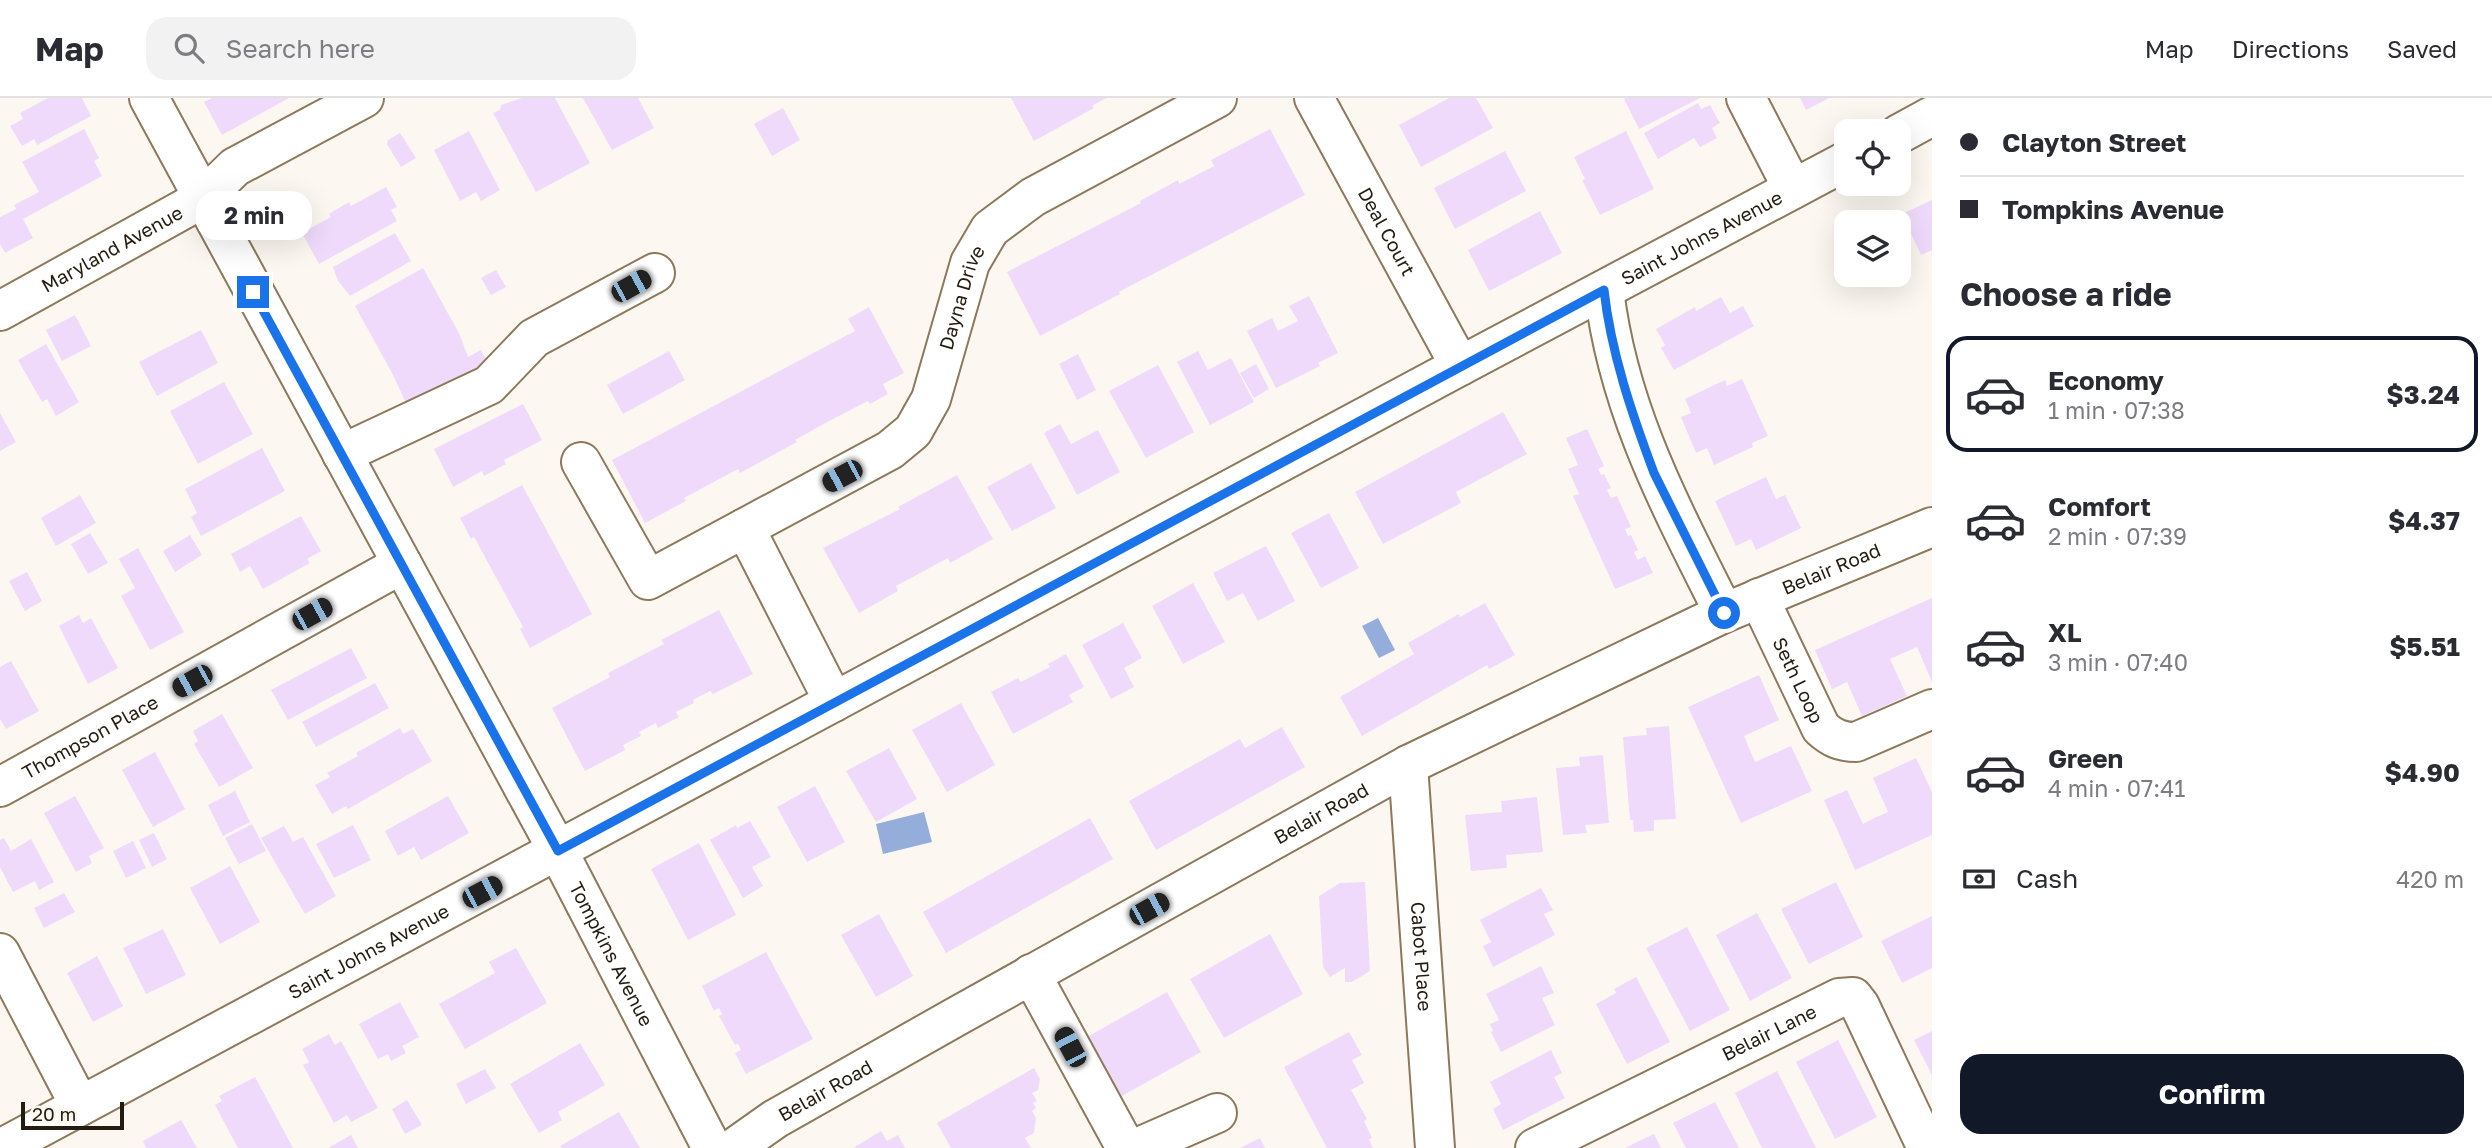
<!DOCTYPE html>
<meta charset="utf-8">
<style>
body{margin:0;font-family:"Golos Text",sans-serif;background:#f2f2f3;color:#2b2b33;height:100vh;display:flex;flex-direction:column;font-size:26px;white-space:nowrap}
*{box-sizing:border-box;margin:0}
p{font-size:23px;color:#7c7c81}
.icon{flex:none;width:38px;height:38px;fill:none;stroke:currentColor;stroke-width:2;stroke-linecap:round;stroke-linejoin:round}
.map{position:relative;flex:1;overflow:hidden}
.sheet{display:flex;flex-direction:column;background:#fff;width:560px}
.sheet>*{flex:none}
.banner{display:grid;align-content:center;height:154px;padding:0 28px;background:#fff}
.controls{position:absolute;left:1834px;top:21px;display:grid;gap:14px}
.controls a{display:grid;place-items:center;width:77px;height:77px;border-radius:14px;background:#fff;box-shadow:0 7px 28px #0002;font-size:35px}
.scale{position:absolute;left:21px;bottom:18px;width:103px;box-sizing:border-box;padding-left:7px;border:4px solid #241c10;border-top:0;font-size:19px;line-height:24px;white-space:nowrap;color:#241c10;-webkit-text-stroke:5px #fcf8f1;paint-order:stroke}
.end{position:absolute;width:32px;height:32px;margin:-16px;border:9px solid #1a73e8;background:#fff;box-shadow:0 0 0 4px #fff}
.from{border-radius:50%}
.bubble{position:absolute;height:49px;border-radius:21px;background:#fff;box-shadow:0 7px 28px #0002;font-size:23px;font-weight:700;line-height:49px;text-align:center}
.car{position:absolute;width:21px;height:42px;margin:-21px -10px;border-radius:9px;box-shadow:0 0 5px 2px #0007;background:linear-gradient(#222 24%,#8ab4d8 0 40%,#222 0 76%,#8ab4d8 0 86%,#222 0)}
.banner b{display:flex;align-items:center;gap:24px;height:66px;font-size:26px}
.banner b+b{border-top:2px solid #e1e1e2}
.banner i{width:18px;height:18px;background:#2b2b33}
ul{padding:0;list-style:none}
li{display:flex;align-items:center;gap:21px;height:116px;margin:0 14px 10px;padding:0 14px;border:4px solid transparent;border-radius:21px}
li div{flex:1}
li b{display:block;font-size:26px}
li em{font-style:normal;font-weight:700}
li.current{border-color:#111827}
li>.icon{width:63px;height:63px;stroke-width:1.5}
h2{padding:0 28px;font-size:32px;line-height:84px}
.pay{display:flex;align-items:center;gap:18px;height:77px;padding:0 28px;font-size:26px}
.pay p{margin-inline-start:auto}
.action{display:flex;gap:14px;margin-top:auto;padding:14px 28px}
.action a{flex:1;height:80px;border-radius:21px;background:#111827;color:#fff;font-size:28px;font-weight:700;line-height:80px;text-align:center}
header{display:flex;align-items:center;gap:42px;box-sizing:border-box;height:98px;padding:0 35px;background:#fff;border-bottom:2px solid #e1e1e2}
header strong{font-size:33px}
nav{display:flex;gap:38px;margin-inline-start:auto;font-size:24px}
.search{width:490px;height:63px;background:#f2f2f3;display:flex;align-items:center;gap:18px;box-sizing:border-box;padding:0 24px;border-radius:21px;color:#7c7c81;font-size:26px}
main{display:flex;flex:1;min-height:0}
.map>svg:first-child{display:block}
.water{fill:#94adda}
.building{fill:#efdafb}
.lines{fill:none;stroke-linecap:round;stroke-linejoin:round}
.minor-casing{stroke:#8c795a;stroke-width:42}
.minor{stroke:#fff;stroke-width:38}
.route{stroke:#1a73e8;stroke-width:9}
.labels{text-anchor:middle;stroke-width:5;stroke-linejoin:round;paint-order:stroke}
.street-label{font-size:19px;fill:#241c10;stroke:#fcf8f1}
</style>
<header>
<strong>Map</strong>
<div class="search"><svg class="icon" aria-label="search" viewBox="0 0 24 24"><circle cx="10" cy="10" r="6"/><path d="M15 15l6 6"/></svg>Search here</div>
<nav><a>Map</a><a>Directions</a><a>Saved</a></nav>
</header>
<main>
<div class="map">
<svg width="1932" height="1050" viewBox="0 0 1932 1050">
<rect width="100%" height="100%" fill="#fcf8f1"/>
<path class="water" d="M1378,520L1395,552L1379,560L1362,528Z
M924,714L932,744L883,756L876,726Z"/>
<path class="building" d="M48,0H82L91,18L37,47L34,41L22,48L10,28L23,21L20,15Z
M212,0H289L222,37L204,4Z
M522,0H555L590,65L536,94L493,15L500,12L501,7Z
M583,0H638L654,30L612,52Z
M1011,0H1106L1092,8L1094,10L1034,43Z
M1449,0H1476L1493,30L1421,69L1399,27Z
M1626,0H1700L1639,31L1624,1Z
M1800,0H1829L1806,12Z
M1698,5L1701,11L1710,7L1720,25L1712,30L1717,40L1700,49L1694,40L1658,61L1644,35Z
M783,10L800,42L772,58L754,26Z
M84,31L99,60L94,63L102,78L23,121L33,140L5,155L0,146V119L16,111L14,107L39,94L22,64Z
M1270,31L1305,97L1134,186L1119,194L1120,196L1040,238L1007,174L1141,105L1140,103L1178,82L1179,86L1214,68L1211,62Z
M469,33L500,92L481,103L476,94L460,103L434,52Z
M1626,33L1654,91L1600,117L1582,82L1585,81L1574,59Z
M400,35L416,60L401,69L387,46L388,42Z
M1505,53L1526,93L1455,131L1434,90Z
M386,89L397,109L391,112L397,123L319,166L302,135L331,119L329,116L349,104L351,108Z
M1932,102V152L1921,157L1902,116Z
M1540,113L1562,155L1489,193L1468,152Z
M395,135L411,163L350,198L338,183L333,169Z
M423,170L460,237L468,259L481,252L493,275L413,320L392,275L355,208Z
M496,172L506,189L491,197L481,180Z
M1309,198L1338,255L1318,265L1320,268L1276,290L1247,233L1272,220L1278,233L1298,223L1289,208Z
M1721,199L1730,215L1743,208L1754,228L1674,272L1661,250L1665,247L1656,231L1695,209L1696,213Z
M869,209L904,275L883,286L888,296L870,306L868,303L829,323L795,342L797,344L740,375L738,371L684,400L686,403L645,425L612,362L855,233L848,221Z
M75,217L91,248L62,263L46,232Z
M201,232L218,265L157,298L139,264Z
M46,246L79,304L56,318L47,301L42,304L18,262Z
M669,253L685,282L623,316L607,287Z
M1198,253L1208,272L1231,260L1254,304L1210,327L1177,264Z
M1078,256L1096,292L1077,302L1059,266Z
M1256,266L1269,291L1254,300L1240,275Z
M1158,267L1194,334L1146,360L1109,293Z
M1742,281L1768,338L1752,345L1753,349L1714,367L1707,350L1696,355L1681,319L1691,315L1685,301L1725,282L1727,288Z
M224,284L253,336L198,366L170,313Z
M523,306L542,342L504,362L506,366L484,378L482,373L453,389L434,351Z
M1503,314L1527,356L1456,394L1461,405L1383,446L1355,394Z
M0,315L16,344L0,353Z
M1060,326L1071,346L1098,332L1120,374L1077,397L1044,335Z
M1587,331L1604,368L1598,371L1601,377L1604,376L1611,390L1607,392L1611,400L1617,398L1631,429L1625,431L1628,438L1631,437L1638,452L1634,454L1638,462L1645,458L1653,475L1615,491L1573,398L1579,396L1568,371L1578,367L1566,340Z
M262,350L285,393L201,438L191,419L197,415L185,391Z
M1031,365L1056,410L1012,433L987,389Z
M957,377L993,441L950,465L948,460L896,488L898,493L859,515L823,450L900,411L898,409Z
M1766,379L1776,401L1785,397L1801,430L1756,452L1751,441L1736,448L1715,403Z
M522,387L592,516L530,550L520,531L523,529L474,439L471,441L460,420Z
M80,397L96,425L56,448L41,420Z
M1329,415L1359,470L1321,490L1291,435Z
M301,418L321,453L307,461L310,465L263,491L250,468L240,474L231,456Z
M90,435L108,465L88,476L71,446Z
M190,437L202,457L175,474L163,453Z
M1266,448L1295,503L1258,523L1243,495L1227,503L1213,475Z
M138,450L184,534L150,552L121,498L135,490L119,461Z
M27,474L42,503L25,513L9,483Z
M1193,485L1225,544L1183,566L1152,508Z
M1932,500V584L1917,549L1890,561L1907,598L1862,618L1847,584L1832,591L1815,552Z
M1485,505L1515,557L1489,571L1487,567L1362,638L1340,599L1414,556L1408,545L1459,516L1460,519Z
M719,512L753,576L713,596L710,593L693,602L694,605L676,614L679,619L658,630L656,625L639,634L641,638L623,647L625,652L585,673L552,610L610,579L608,575L664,546L661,542Z
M79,517L83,525L91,520L118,570L88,586L59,528Z
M1123,525L1142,560L1124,570L1134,589L1111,601L1082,547Z
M351,550L367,580L288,622L271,592Z
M1066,556L1084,589L1069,597L1073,604L1013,636L991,594L1018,580L1021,584L1050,569L1048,566Z
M11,563L39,613L6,631L0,621V569Z
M1759,577L1779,622L1744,638L1755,664L1791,648L1812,693L1741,725L1688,609Z
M375,585L389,610L316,649L302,624Z
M961,605L995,667L947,694L912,632Z
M222,616L253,670L219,689L194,646L198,643L193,633Z
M1669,628L1676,721L1654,722V733L1634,734L1633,722H1630L1623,639L1647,637L1646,630Z
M1282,629L1305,669L1156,752L1129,703L1240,641L1245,650Z
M400,630L403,636L413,631L432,663L348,711L346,708L332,716L315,687L330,679L327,675L358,658L356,655Z
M889,650L917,701L876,724L846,673Z
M155,654L185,711L153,729L122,672Z
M1603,657L1609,725L1585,727L1587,735L1563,737L1556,670L1580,668L1579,659Z
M1916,660L1932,694V737L1855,772L1824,702L1847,692L1863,726L1874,720L1888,714L1873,680Z
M815,688L845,744L807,764L777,709Z
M235,693L250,724L223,738L208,707Z
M75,698L104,750L89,758L92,765L76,774L44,715Z
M448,698L469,735L421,762L414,749L398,758L385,733Z
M1537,699L1543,754L1506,757L1507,770L1471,773L1465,717L1502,714L1501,703Z
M1090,720L1113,761L946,855L923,814Z
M750,723L771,759L752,769L763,788L743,800L710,742L736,727L737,730Z
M252,726L266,753L239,766L225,740Z
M353,727L371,762L334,780L316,746Z
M284,728L293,744L303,739L336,798L305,816L261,740Z
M154,735L167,761L152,769L139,742Z
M4,740L11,753L31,741L54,784L39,792L35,783L13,794L0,769V742Z
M133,743L146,770L126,780L113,753Z
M699,745L736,817L688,842L651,771Z
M230,768L260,824L220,846L190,790Z
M1365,784L1370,873L1352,884H1345V870L1330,879L1323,869L1319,798L1340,785Z
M1836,784L1863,839L1809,866L1781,811Z
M1541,790L1553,812L1544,816L1555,837L1493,869L1483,848L1491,844L1480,822Z
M64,795L75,814L44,830L34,810Z
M1757,815L1792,880L1750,903L1716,837Z
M879,816L913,878L876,899L841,837Z
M1932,818V870L1902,885L1881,843Z
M1687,829L1730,912L1690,933L1646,850Z
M163,831L186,877L146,896L123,850Z
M1270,836L1303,896L1224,940L1190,881Z
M516,850L547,905L465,951L439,906L495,875L489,864Z
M766,854L813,941L746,976L735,955L741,952L738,946L735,947L719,918L722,916L719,910L714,913L702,888Z
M97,858L123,908L93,924L67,875Z
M1541,868L1554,895L1542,900L1555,927L1501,954L1491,934L1493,933L1490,926L1499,922L1486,896Z
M1636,879L1670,944L1627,966L1596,906L1616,895L1614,891Z
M1167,894L1201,954L1120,999L1087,939Z
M400,904L419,939L402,948L406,955L391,963L388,956L378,961L359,926Z
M1932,933V977L1914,942Z
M1349,934L1362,957L1352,962L1364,985L1351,992L1367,1021L1364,1023L1372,1040L1369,1041L1373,1050H1327L1284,969Z
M329,936L335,947L341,943L378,1010L351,1024L347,1017L334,1025L303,967L309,964L302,951Z
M1838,942L1877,1019L1835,1041L1796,964Z
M580,945L605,987L558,1014L562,1022L539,1035L510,986Z
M1551,952L1562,975L1554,979L1565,1000L1503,1032L1493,1011L1501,1006L1490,984Z
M1034,970L1040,981L1038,992L1032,995L1037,1003L1033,1005L1036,1010L1032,1013L1036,1020L1034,1035L1025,1040L1031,1050H951L937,1025Z
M485,971L496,990L466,1006L456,986Z
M1777,973L1816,1050H1762L1735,995Z
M255,979L293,1050H238L215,1007L222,1003L219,998Z
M407,1002L422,1027L405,1036L392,1011Z
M1715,1004L1739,1050H1686L1673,1025Z
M619,1014L640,1050H562L560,1048Z
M181,1022L197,1050H146L143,1043Z
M881,1033L887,1043L898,1037L905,1050H853Z
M1654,1036L1661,1050H1625L1633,1046Z
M351,1037L358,1050H328Z
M1260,1040L1265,1050H1240Z"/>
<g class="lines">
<defs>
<g id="minor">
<path id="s1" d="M149,0L558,753L712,1050"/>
<path id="s2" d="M1314,0L1460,268"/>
<path d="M1746,0L1793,91"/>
<path d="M1899,36L1932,18"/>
<path d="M1604,192C1618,312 1671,409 1724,515"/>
<path id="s3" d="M0,213L202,101L235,69L364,0"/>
<path d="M342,356L489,287L534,240L655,175"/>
<path id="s4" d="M581,364L648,482L890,352L913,333L931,301L970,165L990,131L1033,99L1217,0"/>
<path d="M745,430L834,604"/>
<path id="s5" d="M1759,500L1821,630C1832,640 1841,644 1856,644L1932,611"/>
<path id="s6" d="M1408,667L1435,1050"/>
<path id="s7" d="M0,689L402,466"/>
<path d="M0,855L80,1008"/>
<path d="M1031,876L1125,1048L1139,1049L1217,1015"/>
<path id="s8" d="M2,1050L1460,268L1846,63"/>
<path id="s9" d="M734,1050L775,1021L959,917L1408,667L1724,515L1932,429"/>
<path id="s10" d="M1535,1050L1839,900L1853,899L1860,908L1927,1050"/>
</g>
</defs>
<use href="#minor" class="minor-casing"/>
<use href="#minor" class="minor"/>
</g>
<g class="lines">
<path class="route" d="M253,194L558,753L1604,192C1611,255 1632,316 1654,375L1724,515"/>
</g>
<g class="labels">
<g class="street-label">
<text dy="7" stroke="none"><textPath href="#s2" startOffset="152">Deal Court</textPath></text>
<text dy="7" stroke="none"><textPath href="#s8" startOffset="1928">Saint Johns Avenue</textPath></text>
<text dy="7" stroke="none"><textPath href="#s3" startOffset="128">Maryland Avenue</textPath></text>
<text dy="7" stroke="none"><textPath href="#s4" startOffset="583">Dayna Drive</textPath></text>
<text dy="7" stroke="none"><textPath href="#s9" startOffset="1242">Belair Road</textPath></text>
<text dy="7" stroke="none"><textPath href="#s5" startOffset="91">Seth Loop</textPath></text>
<text dy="7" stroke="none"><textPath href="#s7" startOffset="103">Thompson Place</textPath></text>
<text dy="7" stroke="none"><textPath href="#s9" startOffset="676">Belair Road</textPath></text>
<text dy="7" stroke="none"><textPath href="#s8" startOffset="416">Saint Johns Avenue</textPath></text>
<text dy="7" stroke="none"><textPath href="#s1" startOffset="973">Tompkins Avenue</textPath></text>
<text dy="7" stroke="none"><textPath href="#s6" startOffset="192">Cabot Place</textPath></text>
<text dy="7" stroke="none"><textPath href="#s10" startOffset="261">Belair Lane</textPath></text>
<text dy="7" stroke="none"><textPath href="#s9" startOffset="108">Belair Road</textPath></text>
</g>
</g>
</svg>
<div class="controls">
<a><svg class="icon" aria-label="locate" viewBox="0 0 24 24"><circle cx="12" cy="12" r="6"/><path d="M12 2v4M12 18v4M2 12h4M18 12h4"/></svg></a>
<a><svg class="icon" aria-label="layers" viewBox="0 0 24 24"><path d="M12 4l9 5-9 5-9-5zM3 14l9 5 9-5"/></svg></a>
</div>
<div class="scale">20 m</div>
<i class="end from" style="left:1724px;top:515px"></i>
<i class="end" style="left:253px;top:194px"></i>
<div class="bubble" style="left:196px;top:93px;width:116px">2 min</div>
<i class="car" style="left:631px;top:188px;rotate:61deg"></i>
<i class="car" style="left:842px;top:378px;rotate:242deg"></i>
<i class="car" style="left:312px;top:516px;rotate:61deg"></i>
<i class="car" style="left:192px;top:583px;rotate:241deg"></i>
<i class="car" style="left:482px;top:794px;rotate:62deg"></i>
<i class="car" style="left:1149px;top:811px;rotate:61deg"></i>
<i class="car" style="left:1070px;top:949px;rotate:332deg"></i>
</div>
<section class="sheet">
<div class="banner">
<b><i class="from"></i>Clayton Street</b>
<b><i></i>Tompkins Avenue</b>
</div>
<h2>Choose a ride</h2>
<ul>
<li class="current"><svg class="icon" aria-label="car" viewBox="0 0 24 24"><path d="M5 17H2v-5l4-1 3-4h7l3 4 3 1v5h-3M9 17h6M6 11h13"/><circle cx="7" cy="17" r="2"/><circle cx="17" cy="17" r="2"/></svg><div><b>Economy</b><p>1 min · 07:38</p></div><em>$3.24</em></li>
<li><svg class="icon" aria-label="car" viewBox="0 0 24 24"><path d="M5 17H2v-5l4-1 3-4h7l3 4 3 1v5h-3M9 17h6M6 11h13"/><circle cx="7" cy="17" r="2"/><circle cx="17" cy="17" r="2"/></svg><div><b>Comfort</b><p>2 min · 07:39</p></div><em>$4.37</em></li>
<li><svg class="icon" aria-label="car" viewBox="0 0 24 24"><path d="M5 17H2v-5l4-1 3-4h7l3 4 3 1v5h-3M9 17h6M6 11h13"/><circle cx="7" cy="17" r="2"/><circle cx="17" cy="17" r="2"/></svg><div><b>XL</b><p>3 min · 07:40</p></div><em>$5.51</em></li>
<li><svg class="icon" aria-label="car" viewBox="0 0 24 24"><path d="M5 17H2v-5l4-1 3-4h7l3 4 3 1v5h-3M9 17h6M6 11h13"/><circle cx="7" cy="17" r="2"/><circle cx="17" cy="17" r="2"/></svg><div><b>Green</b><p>4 min · 07:41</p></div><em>$4.90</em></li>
</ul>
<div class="pay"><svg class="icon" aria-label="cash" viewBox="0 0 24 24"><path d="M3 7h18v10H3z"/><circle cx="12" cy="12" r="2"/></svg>Cash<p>420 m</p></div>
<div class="action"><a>Confirm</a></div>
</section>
</main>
